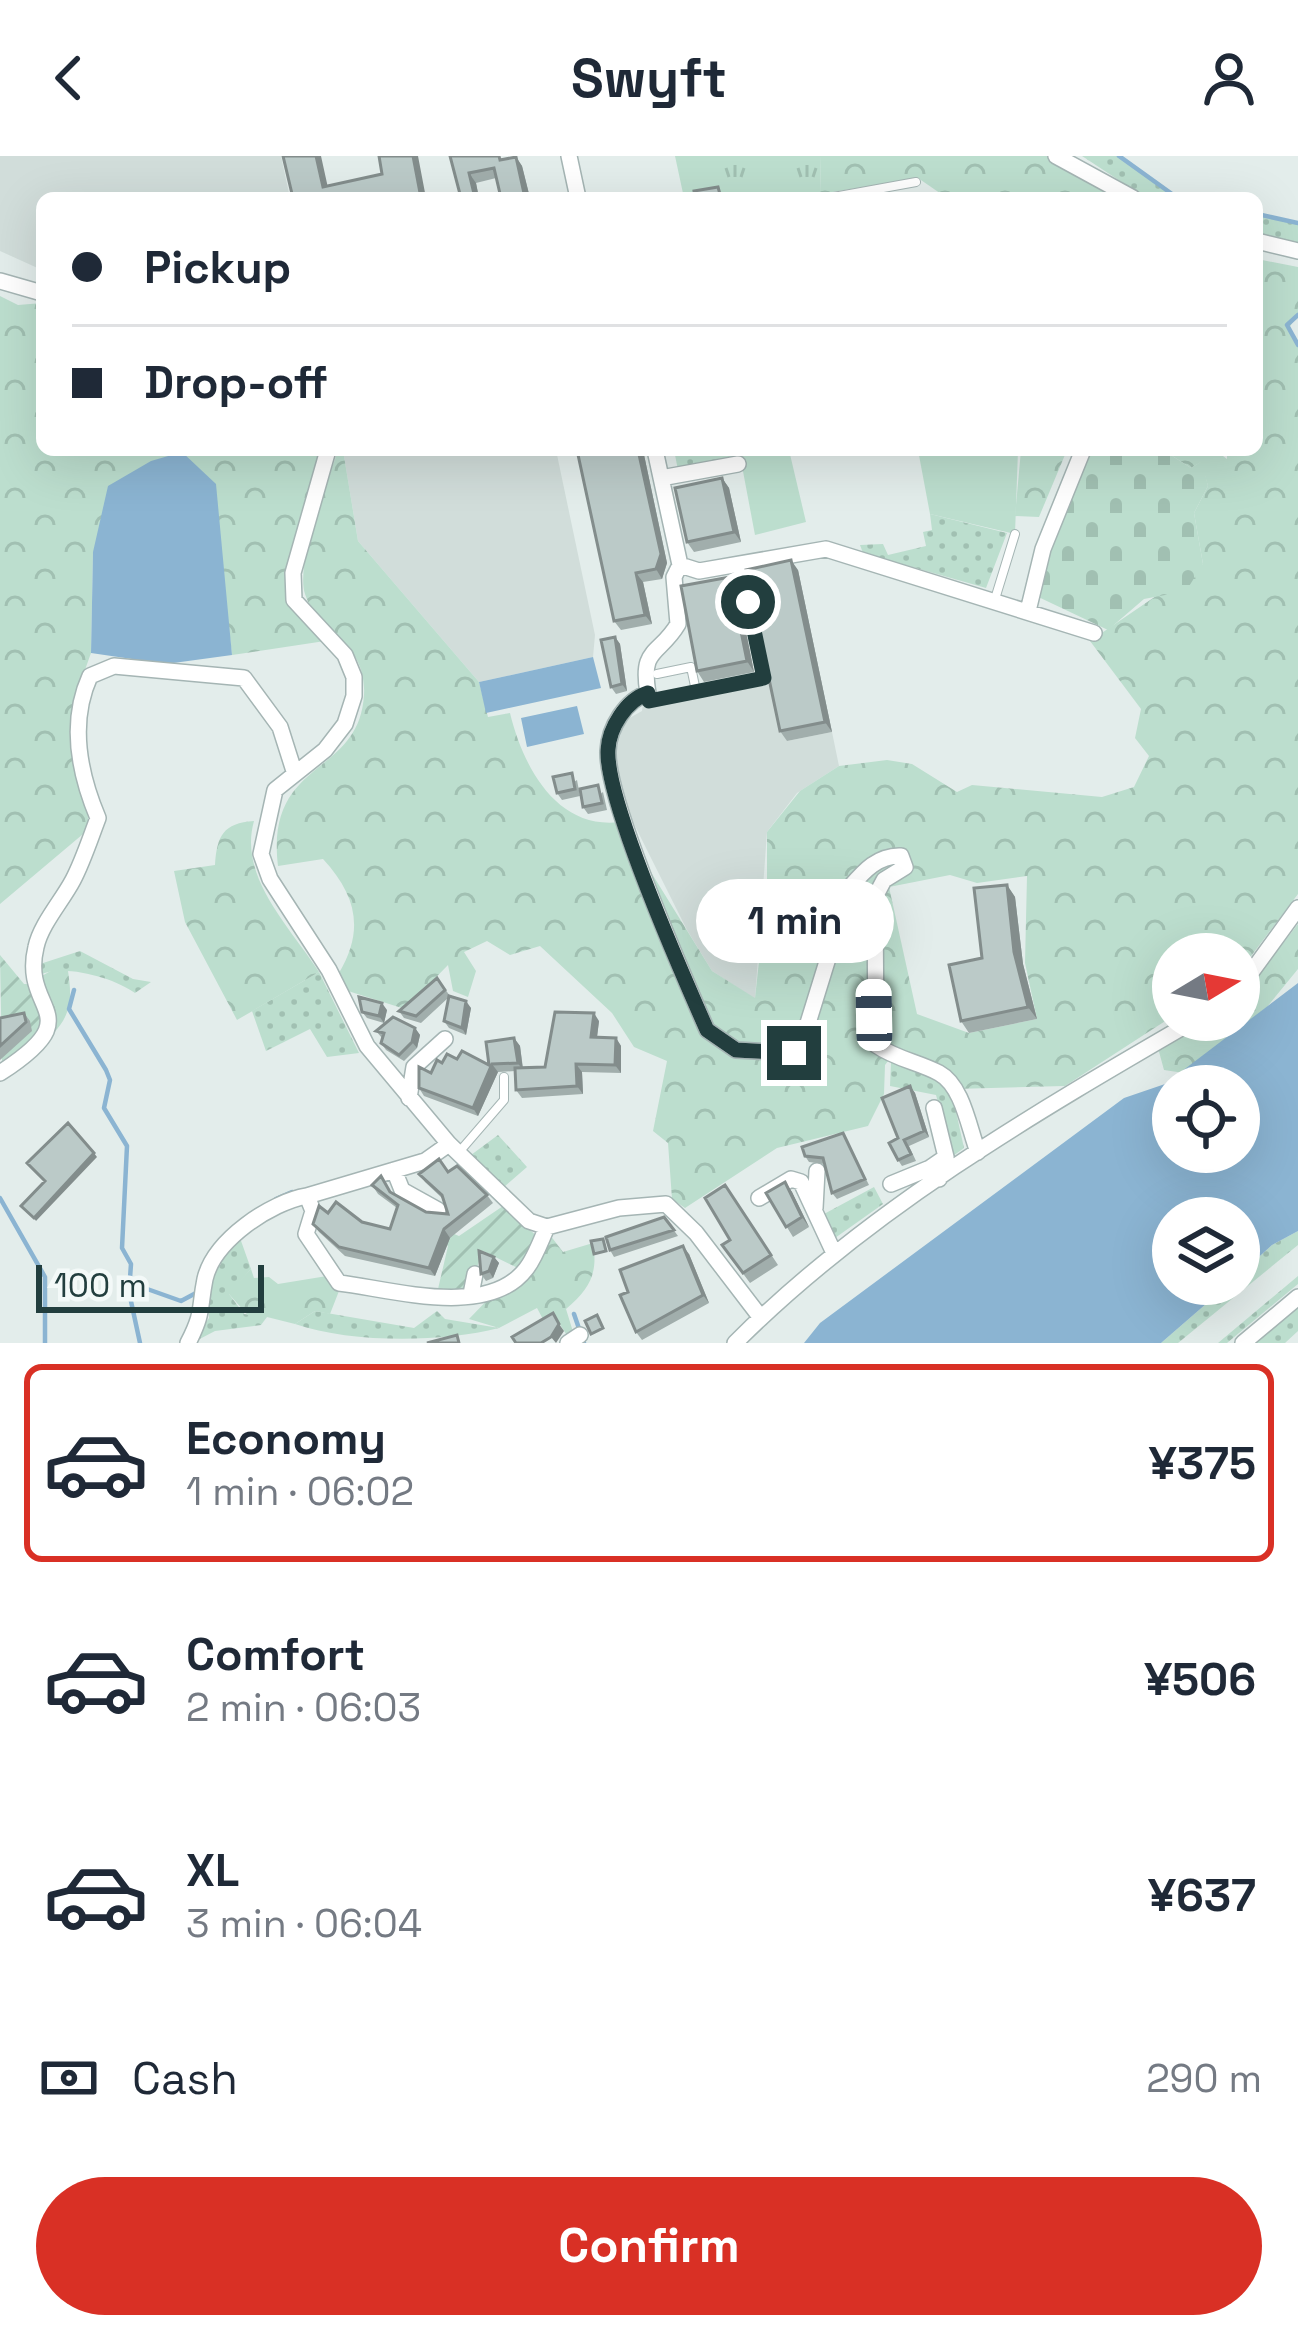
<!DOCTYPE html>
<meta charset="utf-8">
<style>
body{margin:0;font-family:"Space Grotesk",sans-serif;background:#f2f2f3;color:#1f2937;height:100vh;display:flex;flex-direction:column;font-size:45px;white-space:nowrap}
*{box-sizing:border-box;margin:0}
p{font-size:39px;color:#747a83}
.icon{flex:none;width:66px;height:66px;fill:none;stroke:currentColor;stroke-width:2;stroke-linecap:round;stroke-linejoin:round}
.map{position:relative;height:1187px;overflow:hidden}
.panel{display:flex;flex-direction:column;background:#fff;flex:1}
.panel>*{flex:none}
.guide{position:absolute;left:36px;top:36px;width:1227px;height:264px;border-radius:18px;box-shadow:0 12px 48px #0002;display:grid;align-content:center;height:264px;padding:0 36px;background:#fff}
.needle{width:78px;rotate:80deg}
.controls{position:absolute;left:1152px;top:777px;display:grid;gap:24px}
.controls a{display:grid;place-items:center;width:108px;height:108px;border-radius:50%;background:#fff;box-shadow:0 12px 48px #0002;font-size:60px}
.scale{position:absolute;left:36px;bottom:30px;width:228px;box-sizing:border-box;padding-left:12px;border:6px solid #223e3e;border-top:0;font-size:33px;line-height:42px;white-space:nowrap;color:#223e3e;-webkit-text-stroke:9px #f3f9f8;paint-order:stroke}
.end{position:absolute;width:54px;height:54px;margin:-27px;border:15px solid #223e3e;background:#fff;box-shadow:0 0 0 6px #fff}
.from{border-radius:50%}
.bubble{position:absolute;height:84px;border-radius:42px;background:#fff;box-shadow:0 12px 48px #0002;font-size:39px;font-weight:800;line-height:84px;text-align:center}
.car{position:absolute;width:36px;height:72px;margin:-36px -18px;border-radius:15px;box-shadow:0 0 9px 3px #0007;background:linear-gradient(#fff 24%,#345 0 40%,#fff 0 76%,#345 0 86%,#fff 0)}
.guide b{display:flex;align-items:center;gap:42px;height:114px;font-size:45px}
.guide b+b{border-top:3px solid #e0e1e3}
.guide i{width:30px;height:30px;background:#1f2937}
ul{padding:21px 0 0;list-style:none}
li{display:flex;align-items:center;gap:36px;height:198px;margin:0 24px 18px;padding:0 12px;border:6px solid transparent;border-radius:18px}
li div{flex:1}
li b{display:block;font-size:45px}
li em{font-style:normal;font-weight:800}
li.active{border-color:#d93025}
li>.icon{width:108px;height:108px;stroke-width:1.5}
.pay{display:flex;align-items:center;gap:30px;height:132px;padding:0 36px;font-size:45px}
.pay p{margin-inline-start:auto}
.button{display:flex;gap:24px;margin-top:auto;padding:24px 36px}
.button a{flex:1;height:138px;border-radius:72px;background:#d93025;color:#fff;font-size:48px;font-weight:800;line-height:138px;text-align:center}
header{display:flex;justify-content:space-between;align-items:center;height:156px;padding:0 36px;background:#fff;font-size:54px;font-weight:800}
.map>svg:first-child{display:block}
.built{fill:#d1ddda}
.grass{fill:url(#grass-dots)}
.forest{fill:url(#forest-crowns);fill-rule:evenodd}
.cemetery{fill:url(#cemetery-stones)}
.park{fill:url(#park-tufts)}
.garden{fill:url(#garden-furrows)}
.pitch{fill:#bcdece}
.water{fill:#8bb4d2;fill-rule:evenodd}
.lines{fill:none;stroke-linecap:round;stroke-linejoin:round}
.stream{stroke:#8bb4d2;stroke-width:4.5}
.lane-casing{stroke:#a5b5b4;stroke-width:10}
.street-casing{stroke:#a5b5b4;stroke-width:18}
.lane{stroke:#fff;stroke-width:8}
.street{stroke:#fff;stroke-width:15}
.wall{fill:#a1aeac}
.shaded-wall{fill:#838d8c}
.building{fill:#bbcac8;stroke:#838d8c;stroke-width:3}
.route{stroke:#223e3e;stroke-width:15}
</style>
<header><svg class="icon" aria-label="back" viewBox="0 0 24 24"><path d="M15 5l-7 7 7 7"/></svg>Swyft<svg class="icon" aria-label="person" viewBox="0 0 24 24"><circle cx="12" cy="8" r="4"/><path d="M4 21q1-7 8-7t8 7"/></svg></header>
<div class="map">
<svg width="1298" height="1187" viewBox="0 0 1298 1187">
<defs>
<pattern id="grass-dots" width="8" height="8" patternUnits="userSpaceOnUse" patternTransform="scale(3)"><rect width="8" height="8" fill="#bcdece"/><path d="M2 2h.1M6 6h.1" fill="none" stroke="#a1c0b2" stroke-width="1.8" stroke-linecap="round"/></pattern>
<pattern id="forest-crowns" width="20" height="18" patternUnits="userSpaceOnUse" patternTransform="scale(3)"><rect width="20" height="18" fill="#bcdece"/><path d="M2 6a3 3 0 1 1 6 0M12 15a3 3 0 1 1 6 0" fill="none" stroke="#a1c0b2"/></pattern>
<pattern id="cemetery-stones" width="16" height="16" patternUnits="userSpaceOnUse" patternTransform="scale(3)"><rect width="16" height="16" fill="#bcdece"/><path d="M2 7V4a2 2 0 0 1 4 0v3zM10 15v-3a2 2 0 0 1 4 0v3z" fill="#a1c0b2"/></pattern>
<pattern id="park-tufts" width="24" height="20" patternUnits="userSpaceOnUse" patternTransform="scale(3)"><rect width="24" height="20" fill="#bcdece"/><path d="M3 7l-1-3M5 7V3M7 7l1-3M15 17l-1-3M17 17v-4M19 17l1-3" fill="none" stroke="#a1c0b2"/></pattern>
<pattern id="garden-furrows" width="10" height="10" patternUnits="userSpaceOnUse" patternTransform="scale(3)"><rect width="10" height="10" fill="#bcdece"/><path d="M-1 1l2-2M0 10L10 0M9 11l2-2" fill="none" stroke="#a1c0b2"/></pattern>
</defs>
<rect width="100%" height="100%" fill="#e3edeb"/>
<path class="built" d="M0,0H281L290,42H42V114L0,95Z
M343,294H556L595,479L593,501L479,526L358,385Z
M774,528L787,585L832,576L839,610L797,637L767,676L755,843L712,815L687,774L626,652L615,600L624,565L642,555L643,548Z"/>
<path class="grass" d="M1082,0H1119L1172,38L1192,42H1146Z
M1257,58L1298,67V93L1257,80Z
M674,294H731L733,301L678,314Z
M930,358L1007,377L986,432L863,397L860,389L883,388L888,399L926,390L923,376L932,374Z
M80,795L133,823L151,826L135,837C115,822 63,807 39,819L40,808Z
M319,816L359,897L327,901L310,873L266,895L252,855Z
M891,906L941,923L955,951L964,992L953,1000L936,939L890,930Z
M498,979L527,1011L504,1031L471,999Z
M874,1031L883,1048L835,1082L824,1058Z
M1298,1075V1089L1178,1187H1161L1229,1128H1239V1119L1272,1089Z
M240,1082L251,1113L229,1138L244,1158L267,1161L261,1169L215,1175L192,1187L209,1162V1123L221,1108L216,1105Z
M1298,1120V1128L1227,1187H1218Z
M1298,1148V1175L1285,1187H1253Z
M315,1155L414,1172L437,1155L445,1163L499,1172C440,1187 350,1187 295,1168Z"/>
<path class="forest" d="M821,0H1051L1129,42H947L918,22L820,38Z
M1257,103L1298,111V158L1289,172L1298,187V738L1242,812L1239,814V798H1173V860L1065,930L955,933L939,908L894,897L885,909L884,938L868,970L777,992L685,1052L672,1043L668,987L653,975L667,905L634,891L612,857L540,790L510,799L487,785L464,796L476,815L468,841L453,835L448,809L405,853L348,835L339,817C365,773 356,739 323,703L278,710C265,601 359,622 364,539C367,484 318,478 305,438C295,408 328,326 338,294H343L358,385L479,526L488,561L510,557C523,611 557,674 620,666L712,815L755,842L767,732V676L800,635L839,610L887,604L912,608L957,636L972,629L1102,641L1134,631L1149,600L1135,582L1141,553L1090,485L1203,408L1194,357L1208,330L1201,306L1191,312L1163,294H1215L1227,303V294H1257ZM950,719L977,727L1027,720L1025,807L1037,863L969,877L917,858L889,731Z
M0,140L18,149L42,147V294H323L285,419L288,448L325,485L232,499L223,419L93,396L91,497L76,539L89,673L0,748Z
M1021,294H1067L1039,361L1015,360Z
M254,665C238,721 290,771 319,816L237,864L185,766L174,715L215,709C217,680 223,667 254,665Z
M1298,768V813L1267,851L1184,917L1164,914L1158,892L1207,864H1239V844Z
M56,812L68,815C72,842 72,858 52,879L54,855L40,821Z
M550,1079L563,1096L593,1087C598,1116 591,1132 566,1153L574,1179L568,1181L557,1164L545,1167L537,1152L499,1172L469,1163Z
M251,1113L254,1122L269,1121L278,1128L327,1120L339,1135L330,1158L315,1155L295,1168L267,1161L253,1165L228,1137Z"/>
<path class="cemetery" d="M1089,294H1163L1191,312L1202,305L1208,330L1194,357L1203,408L1186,435L1144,443L1108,474L1032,438Z"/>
<path class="park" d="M675,0H821L820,38L684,42Z"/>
<path class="garden" d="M0,799L24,828H34L48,857L37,885L2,908Z
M503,1050L539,1082L520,1113L483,1095L468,1135L438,1133L448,1090L440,1087L442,1073L459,1080Z"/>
<path class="pitch" d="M739,294H789L806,366L755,379Z
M918,294H1018L1015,378L930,358Z"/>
<path class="water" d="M182,296L216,328L232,499L166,508L91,497L93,396L108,330L151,305Z
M593,501L601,532L486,557L479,526Z
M577,550L584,578L527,591L521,562Z
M1298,827V1075L1272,1089L1239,1119V1062H1173V1128H1229L1161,1187H804L820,1167L1124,942L1165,928ZM1173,930H1239V996H1173Z"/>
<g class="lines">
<path class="stream" d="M1119,0L1172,38L1192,42
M1257,58L1298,67
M1298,159L1287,169L1298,189
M74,834L69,853L106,914L110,924L104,952L127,990L122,1092L131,1108L129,1136L140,1187
M0,1042L45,1121V1187
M276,1043L292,1036
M136,1129L181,1145L196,1137
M574,1158L584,1187"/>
<defs>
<path id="lane" d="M828,42L916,26
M995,443L1015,378
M657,518L691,511L696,535
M648,538L649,545L764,522L741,408
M460,995L504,944V921"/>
<path id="street" d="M569,0L578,42
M1056,0L1133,42
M1257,85L1298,95
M0,125L42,137
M328,294L293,417L294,444L345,499L354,521V540L345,568L325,594L275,634L261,698L270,723L329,814L367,890L449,988L529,1065L547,1071L619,1052L666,1048L696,1077L761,1162
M655,294L680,409L699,415L826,393L1094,477
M661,322L738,308
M680,409L674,421L678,468C659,500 640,491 648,537C626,544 609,571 608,595C606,644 684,821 707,874L736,894L794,897L804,880L850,731C864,715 878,699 901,700L905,711L884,724L875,741L876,889C896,903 918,906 939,917C963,930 969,973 978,996
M1028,455L1043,393L1083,294
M1239,833L1298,752
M0,917C93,857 20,857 36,791C41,768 62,745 73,724C83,705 90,683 98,662C79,617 69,566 90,520L114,510L244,522L280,571L294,615
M409,942L414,911L445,883
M934,952L946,1001L930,1012L939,1023
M449,988L425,1005L307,1040L313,1055L306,1078L339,1127C391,1133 488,1163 526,1113C535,1102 541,1084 547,1071
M394,1014L402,1034L438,1054
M891,1028L930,1012
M759,1042L791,1023L801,1026L834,1097
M815,1052L817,1015
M471,1138L475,1118
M188,1187C204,1156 199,1153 205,1123C214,1084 271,1046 307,1040
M568,1187L580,1179
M735,1187C868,1054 1033,958 1195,864
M1243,1187L1298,1141"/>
</defs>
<use href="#lane" class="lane-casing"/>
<use href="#street" class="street-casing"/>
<use href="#lane" class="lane"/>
<use href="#street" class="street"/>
</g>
<path class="wall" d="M450,0L505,3L516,1L522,10L530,42H501L496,22L476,27L479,42H461Z
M577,294H643L667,407L662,423L643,426L652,468L621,474L614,465Z
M722,322L729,332L741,386L694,396L687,386Z
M798,414L832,576L787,585L780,575Z
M737,431L754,516L704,526L697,515Z
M615,481L620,488L627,535L616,538L611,531Z
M577,624L580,640L562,644L557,637Z
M603,636L607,654L588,658L583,651Z
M1007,729L1015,741L1023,808L1037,863L969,877L961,865Z
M437,822L450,840L471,852L466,879L449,872L444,865L448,842L421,867L404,862L399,855Z
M387,854L384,867L367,862L362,856Z
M24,857L30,865L32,875L0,904V862Z
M599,865L597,881L616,882L621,890V917L582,916L583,938L522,942L516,934L515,915L498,916L478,960L424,940L419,932L442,907L457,903L489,909L514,882L520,890L523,912L545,911Z
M415,872L420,879L417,892L404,905L386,894L381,887L382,882L376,875Z
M910,930L915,937L929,981L909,990L916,1005L902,1010L898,1004V982Z
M843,977L869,1029L837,1043L832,1037L824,1008L809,1006L805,1000Z
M448,1016L487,1039L493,1047L450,1082L435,1120L345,1100L319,1076L313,1068L328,1057L390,1073L397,1052L378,1038L372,1029L426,1056L448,1058L443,1043L425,1026L419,1018Z
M785,1026L792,1036L809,1071L793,1081L766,1037Z
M725,1029L778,1109L750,1127L722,1089L730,1084Z
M664,1061L678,1080L614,1101L610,1094Z
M689,1098L709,1147L642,1184L636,1176L628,1136Z
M494,1101L499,1107L493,1122L486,1125L481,1118Z"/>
<path class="shaded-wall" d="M316,0H321L330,41L323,31Z
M413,0H418L426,42H421Z
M516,1L522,10L530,42H525Z
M469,17L476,27L479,42H475Z
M638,294H643L667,407L662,423L656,413Z
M722,322L729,332L741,386L734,376Z
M791,404L798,414L832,576L825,566Z
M636,417L643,426L652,468L645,459Z
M730,421L737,431L754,516L747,505Z
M615,481L620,488L627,535L622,528Z
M1007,729L1015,741L1023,808L1037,863L1028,851L1014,796Z
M466,845L471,852L466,879L462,872Z
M382,847L387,854L384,867L379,860Z
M594,857L599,865L596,889L591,881Z
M415,872L420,879L417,892L412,886Z
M514,882L520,890L523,915L518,907Z
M616,882L621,890V917L615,909Z
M492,908L498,916L478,960L473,952Z
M576,908L582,916L583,938L577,930Z
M910,930L915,937L929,981L924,975Z
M94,997L97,1001L36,1065L34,1062Z
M785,1026L792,1036L809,1071L802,1061Z
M444,1073L450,1082L435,1120L429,1112Z
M683,1090L689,1098L709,1147L703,1139Z
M494,1101L499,1107L493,1122L489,1115Z
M559,1168L564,1175L556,1187L551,1181Z"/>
<path class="building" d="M283,0H316L323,31L382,18L379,0H413L421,42H293Z
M450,0H499L500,4L516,1L525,42H501L494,12L469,17L475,42H461Z
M718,31L721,42H695L694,35Z
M577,294H638L661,398L656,413L636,417L645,459L614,465Z
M722,322L734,376L687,386L675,332Z
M791,404L825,566L780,575L746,414Z
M730,421L747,505L697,515L681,430Z
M615,481L622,528L611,531L601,484Z
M572,617L575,633L557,637L553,621Z
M598,629L602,647L583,651L580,633Z
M1007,729L1014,796L1028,851L961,865L949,809L982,802L974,732Z
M437,822L445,834L416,860L399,855Z
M449,840L466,845L462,872L444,865Z
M359,841L382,847L379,860L362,856Z
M555,856L594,857L591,881L616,882L615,909L576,908L577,930L516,934L515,912L545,911Z
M24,857L26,866L0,890V862Z
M393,861L415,872L412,886L399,899L381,887L384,877L376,875Z
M514,882L518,907L492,908L473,952L419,932V911L431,917L437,904L442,907L447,898L457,903L462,895L489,909L486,886Z
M910,930L924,975L904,984L911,998L898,1004L889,987L898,982L882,942Z
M68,967L94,997L34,1062L21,1050L45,1025L27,1007Z
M843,977L865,1023L832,1037L823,1002L805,1000L802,991Z
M439,1003L448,1016L457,1010L487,1039L444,1073L429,1112L339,1091L313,1068L319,1050L328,1057L336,1046L362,1066L390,1073L398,1049L372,1029L381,1020L390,1036L426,1056L448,1058L442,1039L419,1018Z
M785,1026L802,1061L786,1071L766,1037Z
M725,1029L771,1099L743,1117L722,1089L730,1084L705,1042Z
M664,1061L674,1074L610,1094L606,1081Z
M603,1083L606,1095L594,1098L591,1085Z
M683,1090L703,1139L636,1176L620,1139L628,1136L620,1114Z
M479,1095L494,1101L489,1115L481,1118Z
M553,1157L559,1168L551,1181L541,1187H516L512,1181Z
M597,1159L603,1172L591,1178L585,1165Z
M457,1179L459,1187H427Z"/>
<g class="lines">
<path class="route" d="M748,446L764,522L649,545L648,537C626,544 609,572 608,594C605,643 684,822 707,874L736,894L794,897"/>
</g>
</svg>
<div class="controls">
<a><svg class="needle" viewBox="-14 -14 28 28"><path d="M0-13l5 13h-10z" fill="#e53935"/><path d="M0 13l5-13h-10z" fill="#747a83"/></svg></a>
<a><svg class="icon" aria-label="locate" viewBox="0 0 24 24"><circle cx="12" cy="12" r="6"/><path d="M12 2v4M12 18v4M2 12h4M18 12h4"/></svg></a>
<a><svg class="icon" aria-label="layers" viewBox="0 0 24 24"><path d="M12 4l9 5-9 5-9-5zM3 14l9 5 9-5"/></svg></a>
</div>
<div class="scale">100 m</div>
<i class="end from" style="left:748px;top:446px"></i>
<i class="end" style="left:794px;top:897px"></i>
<div class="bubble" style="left:696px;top:723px;width:198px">1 min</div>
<i class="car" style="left:874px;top:859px;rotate:359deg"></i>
<div class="guide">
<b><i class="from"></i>Pickup</b>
<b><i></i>Drop-off</b>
</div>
</div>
<section class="panel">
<ul>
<li class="active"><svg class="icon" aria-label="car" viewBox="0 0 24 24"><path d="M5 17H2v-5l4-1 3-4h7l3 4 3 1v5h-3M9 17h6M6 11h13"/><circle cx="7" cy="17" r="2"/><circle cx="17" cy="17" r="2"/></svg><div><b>Economy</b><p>1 min · 06:02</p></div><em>¥375</em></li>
<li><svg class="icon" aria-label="car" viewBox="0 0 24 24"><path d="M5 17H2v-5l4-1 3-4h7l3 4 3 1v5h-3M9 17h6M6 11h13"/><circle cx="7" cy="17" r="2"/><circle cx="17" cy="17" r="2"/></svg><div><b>Comfort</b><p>2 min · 06:03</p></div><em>¥506</em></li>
<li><svg class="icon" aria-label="car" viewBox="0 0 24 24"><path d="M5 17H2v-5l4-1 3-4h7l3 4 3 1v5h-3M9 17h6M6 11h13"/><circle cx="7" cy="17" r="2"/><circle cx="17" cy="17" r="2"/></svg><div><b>XL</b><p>3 min · 06:04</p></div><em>¥637</em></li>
</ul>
<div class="pay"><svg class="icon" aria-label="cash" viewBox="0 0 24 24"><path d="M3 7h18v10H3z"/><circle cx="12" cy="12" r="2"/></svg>Cash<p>290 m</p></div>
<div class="button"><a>Confirm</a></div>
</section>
